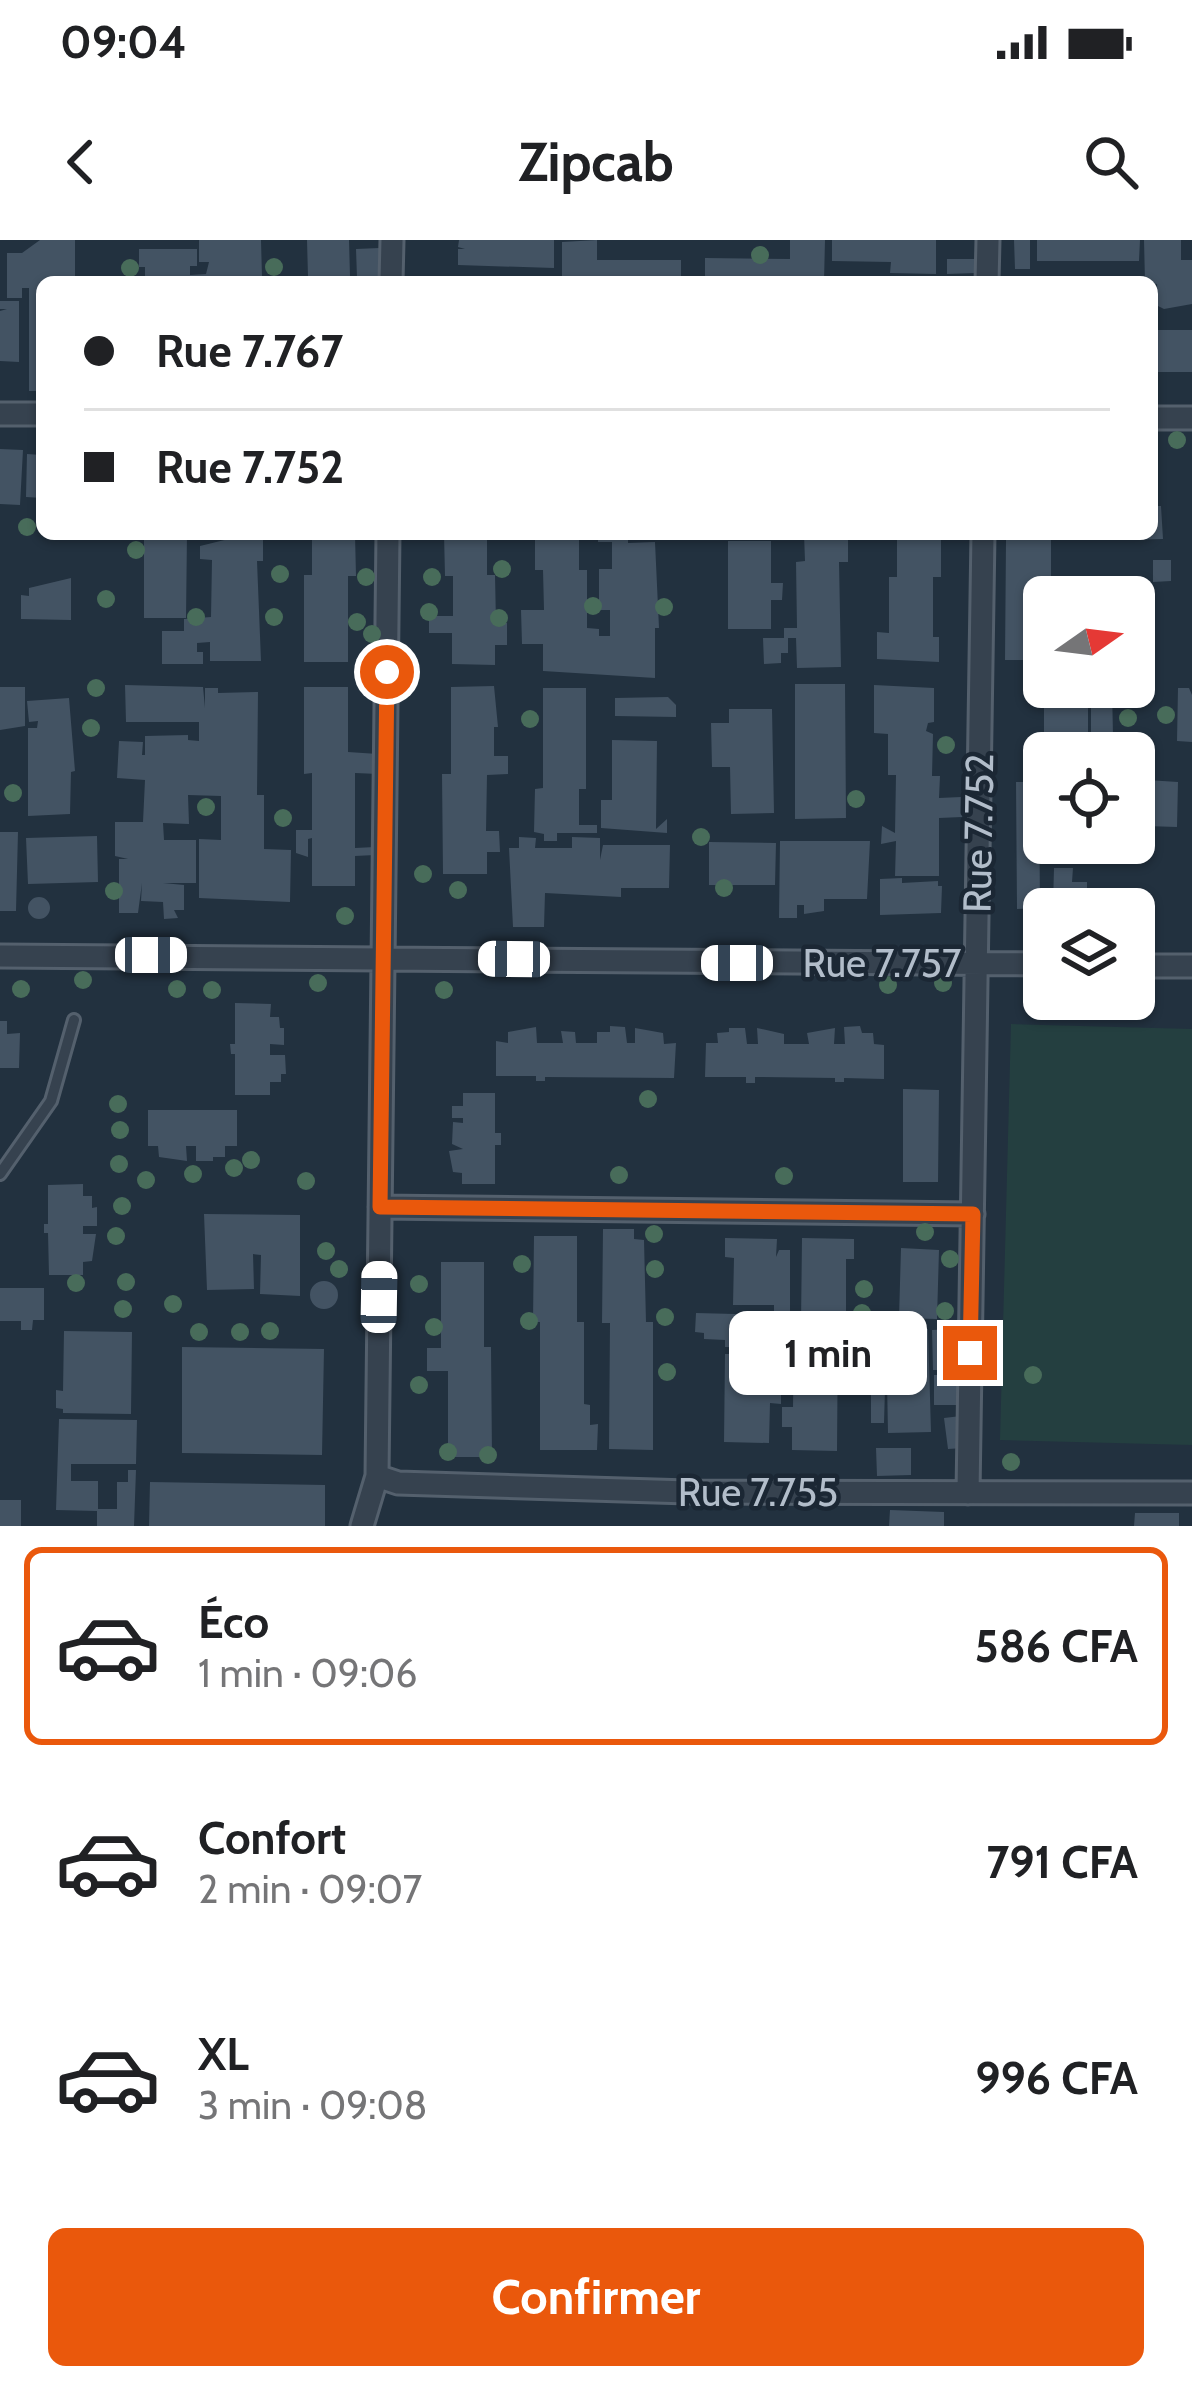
<!DOCTYPE html>
<html lang="fr">
<meta charset="utf-8">
<style>
body{margin:0;font-family:Cabin,sans-serif;background:#f6f6f6;color:#202124;height:100vh;display:flex;flex-direction:column;font-size:45px;white-space:nowrap}
*{box-sizing:border-box;margin:0}
p{font-size:39px;color:#757577}
.icon{flex:none;width:66px;height:66px;fill:none;stroke:currentColor;stroke-width:2;stroke-linecap:round;stroke-linejoin:round}
.map{position:relative;height:1286px;overflow:hidden}
.sheet{display:flex;flex-direction:column;background:#fff;flex:1}
.sheet>*{flex:none}
.guide{position:absolute;left:36px;top:36px;width:1122px;height:264px;border-radius:18px;box-shadow:0 3px 9px #0004;display:grid;align-content:center;height:264px;padding:0 48px;background:#fff}
.needle{width:78px;rotate:76deg}
.buttons{position:absolute;left:1023px;top:336px;display:grid;gap:24px}
.buttons a{display:grid;place-items:center;width:132px;height:132px;border-radius:18px;background:#fff;box-shadow:0 3px 9px #0004;font-size:60px}
.end{position:absolute;width:54px;height:54px;margin:-27px;border:15px solid #ea580c;background:#fff;box-shadow:0 0 0 6px #fff}
.from{border-radius:50%}
.bubble{position:absolute;height:84px;border-radius:18px;background:#fff;box-shadow:0 3px 9px #0004;font-size:39px;font-weight:800;line-height:84px;text-align:center}
.car{position:absolute;width:36px;height:72px;margin:-36px -18px;border-radius:15px;box-shadow:0 0 9px 3px #0007;background:linear-gradient(#fff 24%,#345 0 40%,#fff 0 76%,#345 0 86%,#fff 0)}
.guide b{display:flex;align-items:center;gap:42px;height:114px;font-size:45px}
.guide b+b{border-top:3px solid #e0e0e0}
.guide i{width:30px;height:30px;background:#202124}
ul{padding:21px 0 0;list-style:none}
li{display:flex;align-items:center;gap:36px;height:198px;margin:0 24px 18px;padding:0 24px;border:6px solid transparent;border-radius:18px}
li div{flex:1}
li b{display:block;font-size:45px}
li em{font-style:normal;font-weight:800}
li.current{border-color:#ea580c}
li>.icon{width:108px;height:108px;stroke-width:1.5}
.cta{display:flex;gap:24px;margin-top:auto;padding:24px 48px}
.cta a{flex:1;height:138px;border-radius:18px;background:#ea580c;color:#fff;font-size:48px;font-weight:800;line-height:138px;text-align:center}
.status{display:flex;justify-content:space-between;align-items:center;height:84px;padding:0 60px;background:#fff;direction:ltr}
.status svg{height:33px;fill:currentColor}
header{display:flex;justify-content:space-between;align-items:center;height:156px;padding:0 48px;background:#fff;font-size:54px;font-weight:800}
.map>svg:first-child{display:block}
.green{fill:#243f40}
.building{fill:#435363}
.lines{fill:none;stroke-linecap:round;stroke-linejoin:round}
.lane-casing{stroke:#54606d;stroke-width:16}
.street-casing{stroke:#54606d;stroke-width:27}
.lane{stroke:#36424f;stroke-width:10}
.street{stroke:#36424f;stroke-width:21}
.tree{fill:#486c5a}
.route{stroke:#ea580c;stroke-width:15}
.labels{text-anchor:middle;stroke-width:9;stroke-linejoin:round;paint-order:stroke}
.street-label{font-size:39px;fill:#b2bdca;stroke:#1b2734}
</style>
<div class="status"><b>09:04</b><svg viewBox="0 0 49 12"><path d="M0 12V9h3v3zM5 12V6h3v6zM10 12V3h3v9zM15 12V0h3v12zM26 1h20v11H26zM47 4h2v5h-2z"/></svg></div>
<header><svg class="icon" aria-label="back" viewBox="0 0 24 24"><path d="M15 5l-7 7 7 7"/></svg>Zipcab<svg class="icon" aria-label="search" viewBox="0 0 24 24"><circle cx="10" cy="10" r="6"/><path d="M15 15l6 6"/></svg></header>
<div class="map">
<svg width="1192" height="1286" viewBox="0 0 1192 1286">
<rect width="100%" height="100%" fill="#22313f"/>
<path class="green" d="M1011,784L1192,789V1205L1000,1200Z"/>
<path class="building" d="M40,0H75V42H42V151H29V48H22V58H7V13H22Z
M199,0H261L262,37H258V42H145V27H139V9H197V26H190V35L206,34L209,22H199Z
M307,0H349L350,36H355V42H288V38L308,37Z
M459,0H554V28L458,25V9H465L458,7Z
M597,0V20H681V42H594V37L562,38V2Z
M790,0H825L824,42H705V18L790,19Z
M832,0H936V34L890,33L891,22L832,21Z
M1014,0H1030V29H1015Z
M1037,0H1140L1139,21H1037Z
M1144,0H1181V20H1192V64L1164,69L1158,66L1157,44L1145,42Z
M379,8L380,37L357,38L356,9Z
M947,19H975L976,33L947,34Z
M0,61H19V122L0,121V71L7,69H0Z
M1152,90H1192V132H1152Z
M0,209L23,210L20,265L0,264Z
M27,214L42,215V258L26,257Z
M1152,266H1161L1163,299L1124,300V294H1152Z
M144,294H187L186,378H144Z
M249,294H263V321H257L261,421H210V402L197,403V412H203V424H162V391H184V379L211,377L212,320L200,319V306Z
M312,294H355L356,336H348V422H304V335H312Z
M444,294H487V335H495L496,383H507V405H495V425L452,424V393H429V376H453V336H445Z
M535,294H579V330H587V388L599,389V396H610V370H599V329H612V302H598V294H628V303L655,302L659,388H655V438L543,431V404H522L521,370H544L543,330H535Z
M804,294H848V322H839L841,427L797,428L796,398H788V413H781V423L764,424L763,398H784V388H797L796,322L805,321Z
M897,294H941V337H933V397H939V422L877,419V392L889,393V337H897Z
M1006,300H1051V357H1044V420H1005Z
M728,301H771V343H783L782,360H771V389H728Z
M1153,320H1171V341L1153,342Z
M71,338V380L21,379V355L29,356V348Z
M795,444H845L846,578L795,579Z
M125,445L203,447L205,468V448H218V453L258,452L257,555H264V609L291,610L290,662L199,658V599L221,600V556L188,555L189,584L163,583L164,600H196V643H163L184,645V670H174L178,678L164,679L163,662L141,661L142,643L138,673H119V619H128L115,616V582H143L145,540L117,538L119,501L143,502L142,515H145V496L188,495V500L199,501V482H126Z
M874,445L934,448V482L928,483L926,491L933,494L932,536H940L939,558L961,557L962,577L939,578V636H895L896,601L881,604L882,586L895,593L896,535H888V494L874,493Z
M494,446L498,487H494V516H508V534L487,535L486,591H499L500,612H487V634H443L442,534H451V447Z
M0,447H25V486L0,490Z
M304,447H348V512L378,514V534L355,533V608L375,607V615L355,616V646H312V598L308,599V617L296,613V590H312V533L304,534Z
M1088,447H1112L1113,496H1091V460H1088V513H1044V449Z
M543,448H586V549H579V585H597V593H557V601H544V594L534,592L535,549L543,548Z
M1178,448H1189L1192,455V502L1177,501Z
M668,457L676,465V477L615,476V458Z
M69,458L75,531L71,532L70,574L28,576V488H37L38,481L29,482L27,461Z
M729,469H772L774,573L731,574L730,527H712L711,483H729Z
M612,500L657,501L656,589L667,579V593L601,588V560H612Z
M1147,540L1178,542L1177,587L1145,586Z
M1016,542H1039L1040,668L1017,669Z
M0,592H18L16,671H0Z
M97,596L98,642L28,644L26,598Z
M519,597L536,598L535,608H572V597L600,598V620L603,605H670L669,648H621V657L545,653L544,687H513L509,608H519Z
M780,601H870L867,659H824V671L804,674V665H797V678H779Z
M709,602L776,603L775,645H709Z
M1054,628H1073L1072,642H1087V669L1053,665Z
M902,638V643L938,641V646H942L941,673L880,675V639Z
M28 668a11 11 0 1 1 22 0a11 11 0 1 1-22 0Z
M235,763L271,764L270,777H279L280,788H284V805L270,804V815H285L286,834H281V842H270V855H235V814H231L230,804H235Z
M0,781H7V794L20,793L19,828H0Z
M610,786L625,787L627,803H635V788L663,793L664,804L676,803L674,838L545,837V841H536V836H496V801L508,803V792L536,787L537,803H563L561,791L575,792L576,803H597V792H610Z
M860,786L862,793H873L874,804L884,805V839L844,838V842H835V838L755,837V843H746V837H705L706,803H718L717,793L729,792V788H745L747,804H758L757,788L784,794V804H809L807,793L835,788L834,804H845L844,787Z
M903,849L939,850L938,942H903Z
M463,853H495V893H501V905H495V944H462V933L453,932L449,911L463,909L452,904L453,882L463,883V878H452V866H463Z
M148,870H237V906H225V917H213V921H196V906H186L187,921L159,917L158,906H148Z
M83,944V956H92V968L97,967V986H83V994H96L92,1021L83,1022V1035H49L48,993H44V984H48V945Z
M204,974L300,975V1056L260,1054L261,1015L253,1014L254,1049L207,1050Z
M603,989H634V999L644,1000L646,1082H653V1210L609,1209L610,1083H602Z
M534,996H577V1082H584V1164L590,1165V1185L598,1184L597,1210H540V1082H533Z
M725,998L777,999L776,1017L779,1010H790V1076H782L781,1130H770V1142H781V1164L770,1163L769,1203L724,1202L725,1114H768V1108L725,1107V1100L704,1099V1093L695,1092L696,1073L774,1075V1065H733L734,1018L725,1017Z
M802,998L854,999V1019H846V1084H838L837,1211L792,1210V1187H782V1167H793L794,1083H801Z
M901,1008L939,1010L937,1079L899,1078Z
M441,1022H484V1107H491L492,1217H448V1131H427V1108H441Z
M310 1055a14 14 0 1 1 28 0a14 14 0 1 1-28 0Z
M0,1048H44V1080H33L32,1090H21V1081H0Z
M928,1089L931,1192L888,1193L886,1090Z
M953,1089L954,1130H933L932,1090Z
M64,1091L132,1092L131,1174L63,1173V1169L56,1168V1150L63,1151Z
M182,1107L324,1109L322,1215L182,1213Z
M934,1135H958V1165H934Z
M871,1149H885L884,1183H871Z
M961,1176L964,1208L948,1209L944,1178Z
M59,1179L137,1180L136,1224H71V1241H98V1269H117V1242H128V1230H136L134,1286H97V1271L56,1270Z
M876,1208H911V1235L877,1236Z
M150,1242L325,1245V1286H149Z
M0,1260H21V1286H0Z
M890,1270L944,1272V1286H889Z
M1135,1273H1179V1286H1134Z"/>
<g class="lines">
<defs>
<path id="lane" d="M0,934L51,861L74,780"/>
<path id="street" d="M391,42L392,0
M987,42L988,0
M0,174H42
M1152,178H1192
M0,716L1044,724
M1134,726H1192
M380,967L973,974
M377,1236L398,1243L688,1252L1192,1253
M968,1253L983,294
M362,1286L377,1236L388,294"/>
</defs>
<use href="#lane" class="lane-casing"/>
<use href="#street" class="street-casing"/>
<use href="#lane" class="lane"/>
<use href="#street" class="street"/>
</g>
<g class="tree">
<circle cx="760" cy="15" r="9"/>
<circle cx="274" cy="27" r="9"/>
<circle cx="130" cy="28" r="9"/>
<circle cx="1177" cy="200" r="9"/>
<circle cx="27" cy="287" r="9"/>
<circle cx="136" cy="310" r="9"/>
<circle cx="502" cy="329" r="9"/>
<circle cx="280" cy="334" r="9"/>
<circle cx="366" cy="337" r="9"/>
<circle cx="432" cy="337" r="9"/>
<circle cx="106" cy="359" r="9"/>
<circle cx="593" cy="366" r="9"/>
<circle cx="664" cy="367" r="9"/>
<circle cx="429" cy="372" r="9"/>
<circle cx="196" cy="377" r="9"/>
<circle cx="274" cy="377" r="9"/>
<circle cx="499" cy="378" r="9"/>
<circle cx="357" cy="382" r="9"/>
<circle cx="372" cy="394" r="9"/>
<circle cx="96" cy="448" r="9"/>
<circle cx="1166" cy="475" r="9"/>
<circle cx="1128" cy="478" r="9"/>
<circle cx="530" cy="479" r="9"/>
<circle cx="91" cy="488" r="9"/>
<circle cx="946" cy="505" r="9"/>
<circle cx="13" cy="553" r="9"/>
<circle cx="856" cy="559" r="9"/>
<circle cx="206" cy="567" r="9"/>
<circle cx="283" cy="578" r="9"/>
<circle cx="701" cy="597" r="9"/>
<circle cx="423" cy="634" r="9"/>
<circle cx="724" cy="648" r="9"/>
<circle cx="458" cy="650" r="9"/>
<circle cx="114" cy="651" r="9"/>
<circle cx="345" cy="676" r="9"/>
<circle cx="83" cy="740" r="9"/>
<circle cx="318" cy="743" r="9"/>
<circle cx="943" cy="743" r="9"/>
<circle cx="888" cy="745" r="9"/>
<circle cx="21" cy="749" r="9"/>
<circle cx="177" cy="749" r="9"/>
<circle cx="212" cy="750" r="9"/>
<circle cx="444" cy="750" r="9"/>
<circle cx="648" cy="859" r="9"/>
<circle cx="118" cy="864" r="9"/>
<circle cx="120" cy="890" r="9"/>
<circle cx="251" cy="920" r="9"/>
<circle cx="119" cy="924" r="9"/>
<circle cx="234" cy="928" r="9"/>
<circle cx="193" cy="934" r="9"/>
<circle cx="619" cy="935" r="9"/>
<circle cx="784" cy="936" r="9"/>
<circle cx="146" cy="940" r="9"/>
<circle cx="306" cy="941" r="9"/>
<circle cx="122" cy="966" r="9"/>
<circle cx="925" cy="992" r="9"/>
<circle cx="654" cy="994" r="9"/>
<circle cx="116" cy="996" r="9"/>
<circle cx="326" cy="1011" r="9"/>
<circle cx="950" cy="1019" r="9"/>
<circle cx="522" cy="1024" r="9"/>
<circle cx="339" cy="1029" r="9"/>
<circle cx="655" cy="1029" r="9"/>
<circle cx="126" cy="1042" r="9"/>
<circle cx="76" cy="1043" r="9"/>
<circle cx="419" cy="1044" r="9"/>
<circle cx="864" cy="1049" r="9"/>
<circle cx="173" cy="1064" r="9"/>
<circle cx="123" cy="1069" r="9"/>
<circle cx="945" cy="1071" r="9"/>
<circle cx="862" cy="1073" r="9"/>
<circle cx="665" cy="1077" r="9"/>
<circle cx="529" cy="1081" r="9"/>
<circle cx="434" cy="1087" r="9"/>
<circle cx="270" cy="1091" r="9"/>
<circle cx="199" cy="1092" r="9"/>
<circle cx="240" cy="1092" r="9"/>
<circle cx="667" cy="1132" r="9"/>
<circle cx="1033" cy="1135" r="9"/>
<circle cx="419" cy="1145" r="9"/>
<circle cx="448" cy="1212" r="9"/>
<circle cx="488" cy="1215" r="9"/>
<circle cx="1011" cy="1222" r="9"/>
</g>
<g class="lines">
<path class="route" d="M387,432L380,967L973,974L970,1113"/>
</g>
<g class="labels">
<g class="street-label">
<text transform="translate(978 593) rotate(-89)" y="14">Rue 7.752</text>
<text x="882" y="737">Rue 7.757</text>
<text x="758" y="1266">Rue 7.755</text>
</g>
</g>
</svg>
<div class="buttons">
<a><svg class="needle" viewBox="-14 -14 28 28"><path d="M0-13l5 13h-10z" fill="#e53935"/><path d="M0 13l5-13h-10z" fill="#757577"/></svg></a>
<a><svg class="icon" aria-label="locate" viewBox="0 0 24 24"><circle cx="12" cy="12" r="6"/><path d="M12 2v4M12 18v4M2 12h4M18 12h4"/></svg></a>
<a><svg class="icon" aria-label="layers" viewBox="0 0 24 24"><path d="M12 4l9 5-9 5-9-5zM3 14l9 5 9-5"/></svg></a>
</div>
<i class="end from" style="left:387px;top:432px"></i>
<i class="end" style="left:970px;top:1113px"></i>
<div class="bubble" style="left:729px;top:1071px;width:198px">1 min</div>
<i class="car" style="left:151px;top:715px;rotate:90deg"></i>
<i class="car" style="left:514px;top:719px;rotate:271deg"></i>
<i class="car" style="left:737px;top:723px;rotate:270deg"></i>
<i class="car" style="left:379px;top:1057px;rotate:1deg"></i>
<div class="guide">
<b><i class="from"></i>Rue 7.767</b>
<b><i></i>Rue 7.752</b>
</div>
</div>
<section class="sheet">
<ul>
<li class="current"><svg class="icon" aria-label="car" viewBox="0 0 24 24"><path d="M5 17H2v-5l4-1 3-4h7l3 4 3 1v5h-3M9 17h6M6 11h13"/><circle cx="7" cy="17" r="2"/><circle cx="17" cy="17" r="2"/></svg><div><b>Éco</b><p>1 min · 09:06</p></div><em>586 CFA</em></li>
<li><svg class="icon" aria-label="car" viewBox="0 0 24 24"><path d="M5 17H2v-5l4-1 3-4h7l3 4 3 1v5h-3M9 17h6M6 11h13"/><circle cx="7" cy="17" r="2"/><circle cx="17" cy="17" r="2"/></svg><div><b>Confort</b><p>2 min · 09:07</p></div><em>791 CFA</em></li>
<li><svg class="icon" aria-label="car" viewBox="0 0 24 24"><path d="M5 17H2v-5l4-1 3-4h7l3 4 3 1v5h-3M9 17h6M6 11h13"/><circle cx="7" cy="17" r="2"/><circle cx="17" cy="17" r="2"/></svg><div><b>XL</b><p>3 min · 09:08</p></div><em>996 CFA</em></li>
</ul>
<div class="cta"><a>Confirmer</a></div>
</section>
